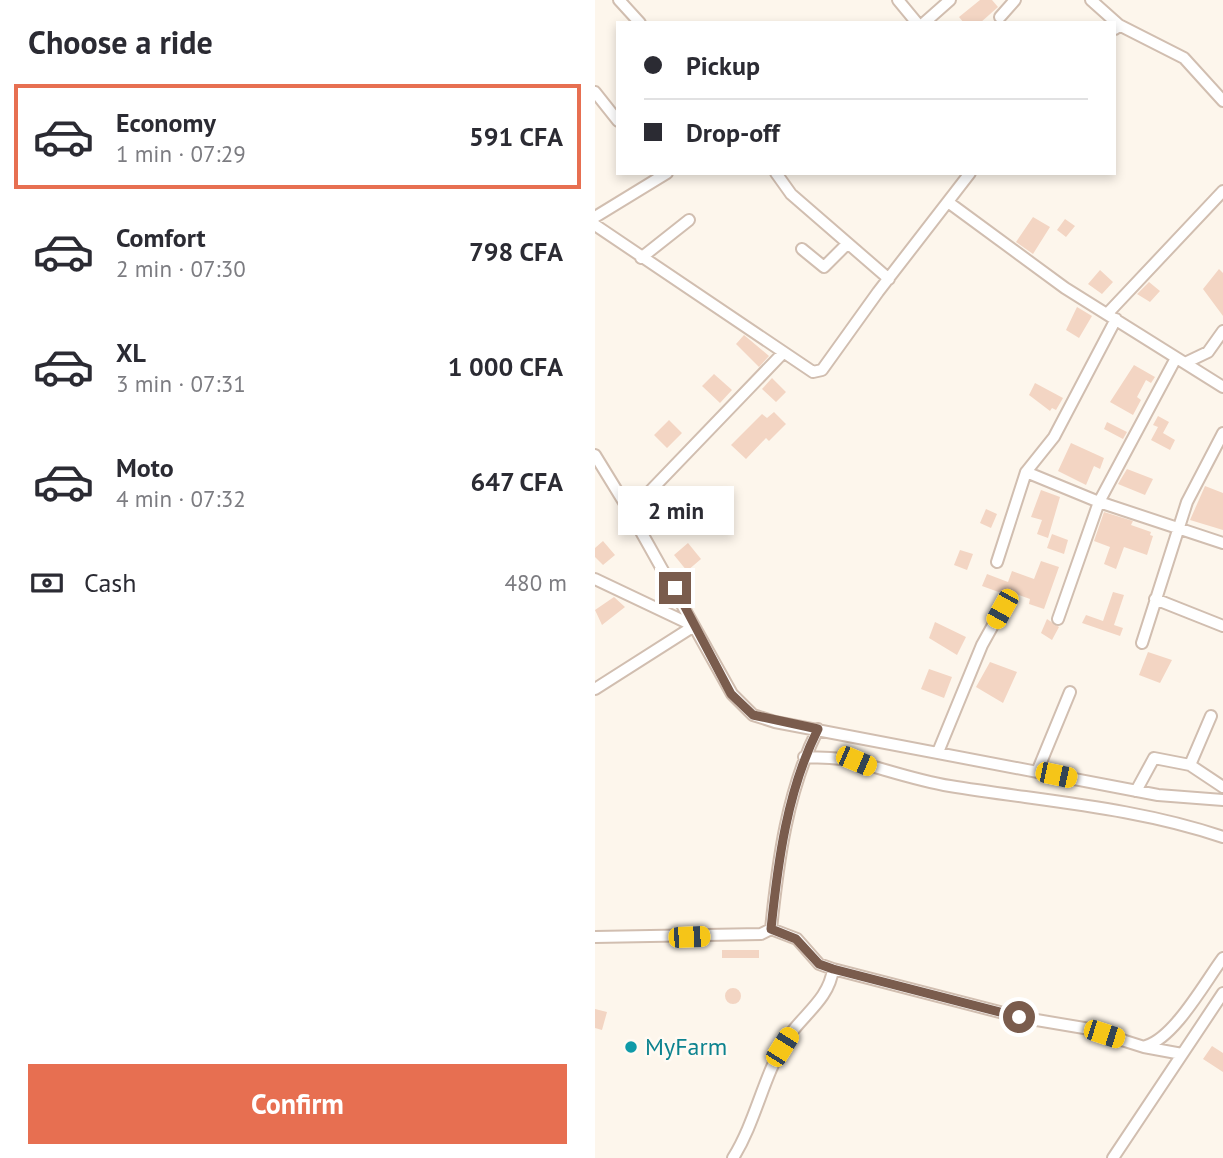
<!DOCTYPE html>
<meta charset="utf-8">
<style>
body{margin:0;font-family:"PT Sans",sans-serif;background:#f2f2f3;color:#2b2b33;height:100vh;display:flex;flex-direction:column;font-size:26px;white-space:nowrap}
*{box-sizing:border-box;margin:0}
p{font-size:23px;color:#7c7c81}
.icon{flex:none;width:38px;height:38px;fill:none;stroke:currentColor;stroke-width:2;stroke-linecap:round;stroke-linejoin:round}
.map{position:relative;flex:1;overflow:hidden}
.panel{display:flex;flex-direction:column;background:#fff;width:595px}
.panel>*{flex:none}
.guide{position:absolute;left:21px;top:21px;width:500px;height:154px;border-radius:0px;box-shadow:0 4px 10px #0003;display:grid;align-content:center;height:154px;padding:0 28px;background:#fff}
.end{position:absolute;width:32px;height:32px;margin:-16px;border:9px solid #7a5c4d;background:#fff;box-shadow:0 0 0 4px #fff}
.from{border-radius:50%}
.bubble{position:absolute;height:49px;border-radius:0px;background:#fff;box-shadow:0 4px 10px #0003;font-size:23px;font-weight:700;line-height:49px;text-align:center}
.car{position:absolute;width:21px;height:42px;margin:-21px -10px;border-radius:9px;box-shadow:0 0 5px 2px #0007;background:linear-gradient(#f5c518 24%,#345 0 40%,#f5c518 0 76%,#345 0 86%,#f5c518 0)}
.guide b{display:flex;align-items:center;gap:24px;height:66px;font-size:26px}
.guide b+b{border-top:2px solid #e1e1e2}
.guide i{width:18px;height:18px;background:#2b2b33}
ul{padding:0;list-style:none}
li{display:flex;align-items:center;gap:21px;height:105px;margin:0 14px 10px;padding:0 14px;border:4px solid transparent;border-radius:0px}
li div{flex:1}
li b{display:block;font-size:26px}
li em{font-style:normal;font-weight:700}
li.on{border-color:#e76f51}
li>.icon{width:63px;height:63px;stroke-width:1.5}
h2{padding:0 28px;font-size:32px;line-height:84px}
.pay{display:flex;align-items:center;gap:18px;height:77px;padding:0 28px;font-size:26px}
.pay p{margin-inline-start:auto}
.cta{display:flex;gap:14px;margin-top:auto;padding:14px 28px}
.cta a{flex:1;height:80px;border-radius:0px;background:#e76f51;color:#fff;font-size:28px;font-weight:700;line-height:80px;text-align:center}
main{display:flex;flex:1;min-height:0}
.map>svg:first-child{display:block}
.building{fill:#f3d5c3}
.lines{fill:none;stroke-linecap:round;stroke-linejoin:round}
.street-casing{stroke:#d1beb0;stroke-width:14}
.street{stroke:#fff;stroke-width:10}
.route{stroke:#7a5c4d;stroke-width:9}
.culture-dot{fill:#0f9aa8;stroke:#fffaf3;stroke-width:2.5}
.labels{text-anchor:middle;stroke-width:5;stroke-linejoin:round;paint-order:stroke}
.culture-label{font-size:24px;fill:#0d838f;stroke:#fffaf3;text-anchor:start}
</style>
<main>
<section class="panel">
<h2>Choose a ride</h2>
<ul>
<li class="on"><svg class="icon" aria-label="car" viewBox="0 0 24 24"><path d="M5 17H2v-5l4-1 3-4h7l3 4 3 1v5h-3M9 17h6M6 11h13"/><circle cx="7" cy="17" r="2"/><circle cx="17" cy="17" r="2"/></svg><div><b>Economy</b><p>1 min · 07:29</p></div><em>591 CFA</em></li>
<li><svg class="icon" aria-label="car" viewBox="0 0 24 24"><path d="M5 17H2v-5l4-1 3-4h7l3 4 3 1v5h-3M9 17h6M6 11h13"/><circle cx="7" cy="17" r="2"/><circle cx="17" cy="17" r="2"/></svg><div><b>Comfort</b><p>2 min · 07:30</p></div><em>798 CFA</em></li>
<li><svg class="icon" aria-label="car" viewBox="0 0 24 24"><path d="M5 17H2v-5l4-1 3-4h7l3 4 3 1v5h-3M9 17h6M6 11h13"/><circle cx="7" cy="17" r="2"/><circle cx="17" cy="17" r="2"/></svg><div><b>XL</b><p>3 min · 07:31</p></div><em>1 000 CFA</em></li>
<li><svg class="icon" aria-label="car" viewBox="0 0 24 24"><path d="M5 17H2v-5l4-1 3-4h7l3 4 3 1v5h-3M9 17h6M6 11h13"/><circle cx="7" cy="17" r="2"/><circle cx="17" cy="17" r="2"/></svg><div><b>Moto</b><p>4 min · 07:32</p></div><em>647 CFA</em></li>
</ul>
<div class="pay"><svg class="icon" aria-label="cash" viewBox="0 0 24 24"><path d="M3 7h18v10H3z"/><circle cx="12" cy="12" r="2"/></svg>Cash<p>480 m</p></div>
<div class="cta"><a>Confirm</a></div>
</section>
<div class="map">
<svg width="628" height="1158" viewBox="0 0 628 1158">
<rect width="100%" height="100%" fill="#fdf6ec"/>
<path class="building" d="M385,0H397L403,7L385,23H369L364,17Z
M438,217L455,227L438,254L421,242Z
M470,219L480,226L471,237L462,230Z
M624,269L628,273V316L608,289Z
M505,270L518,282L507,294L493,284Z
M554,282L565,291L555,302L542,294Z
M482,307L497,316L484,338L471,330Z
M149,335L174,356L164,367L141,344Z
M539,365L560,377L556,383L551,380L542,397L546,400L538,415L515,402Z
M119,374L137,390L125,403L107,386Z
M177,378L191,392L181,402L167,389Z
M440,383L468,398L461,410L457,408L455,411L434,395Z
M179,412L191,424L174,441L171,438L151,459L136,445L167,414L172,418Z
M563,416L574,422L568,433L580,440L575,450L556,440L563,427L558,425Z
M74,420L87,433L72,448L59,435Z
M512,422L532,432L528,439L509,429Z
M476,443L509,458L505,469L499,466L491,485L463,471Z
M532,469L558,479L550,495L523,484Z
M610,486L628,493V530L595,520Z
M446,490L465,497L453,538L442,534L447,520L436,517Z
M391,509L402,514L396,528L385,523Z
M509,512L538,521L536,525L556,532L555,535L558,536L552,555L529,547L521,569L509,564L515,547L499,541Z
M457,534L473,540L469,554L452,548Z
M8,541L20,555L8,565L0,557V548Z
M93,543L106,559L92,571L79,555Z
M365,550L378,554L372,570L359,565Z
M446,561L464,567L449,609L434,604L435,599L421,594L420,598L387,586L392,574L413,582L417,571L439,579Z
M518,592L529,595L519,625L528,628L525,636L487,623L491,615L508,621Z
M19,597L30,607L7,625L0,610Z
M452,619L464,627L457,640L446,633Z
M340,622L371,637L362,655L334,638Z
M553,652L577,660L565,683L544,675Z
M395,662L422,672L408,703L381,687Z
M334,669L357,677L349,698L326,689Z
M127,950H164V958H127Z
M130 996a8 8 0 1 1 16 0a8 8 0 1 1-16 0Z
M0,1009L12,1012L7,1030L0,1028Z
M617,1046L628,1053V1072L608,1059Z"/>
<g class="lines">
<defs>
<path id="street" d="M24,0L45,23
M303,0L322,23
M496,0L524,25L520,29
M405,17L420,0
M329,23L355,0
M524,25L589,58L628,101
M0,92L23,121
M181,173L196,194L294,279
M353,202L470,288L628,387
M0,217L72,173
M0,225L218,372L227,370L283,292L375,173
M207,249L229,267L252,244
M46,258L94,220
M513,313L628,191
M590,363L613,352L628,331
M0,455L35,512
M431,472L504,502L628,543
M402,562L431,472L459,437L521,319
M0,579L99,626
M560,599L628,626
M463,619L504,502L581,358
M99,626L35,512L187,354
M547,643L592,502L628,433
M0,689L99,626L137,694L158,715L180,722L563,795L628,800
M343,752L387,645L407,609
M209,757C226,758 246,757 262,762C292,770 324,781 355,786C446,801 540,807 628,837
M595,765L616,716
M442,772L475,692
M541,791L559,758L595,765L628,787
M176,929C183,861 192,791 223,729
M0,937L166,934L176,929L202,939L224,964L238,969L424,1017L489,1028L549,1047L587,1054
M551,1046C580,1037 610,982 628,958
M138,1158C161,1121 168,1077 191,1040C207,1015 234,1000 238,969
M518,1158L628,993"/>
</defs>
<use href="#street" class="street-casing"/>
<use href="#street" class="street"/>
</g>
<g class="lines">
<path class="route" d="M80,588L136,694L158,715L223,729C192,791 183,861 176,929L201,939L224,964L238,969L424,1017"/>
</g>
<circle class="culture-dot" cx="36" cy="1047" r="7"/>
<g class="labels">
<g class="culture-label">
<text x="50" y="1055">MyFarm</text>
</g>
</g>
</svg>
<i class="end from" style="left:424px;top:1017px"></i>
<i class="end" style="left:80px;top:588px"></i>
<div class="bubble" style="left:23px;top:486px;width:116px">2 min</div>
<i class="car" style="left:407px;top:609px;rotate:209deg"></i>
<i class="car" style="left:261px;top:761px;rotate:113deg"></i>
<i class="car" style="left:461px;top:775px;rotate:102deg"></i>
<i class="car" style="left:94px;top:937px;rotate:88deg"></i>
<i class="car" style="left:509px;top:1034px;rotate:108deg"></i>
<i class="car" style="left:187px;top:1047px;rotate:32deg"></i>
<div class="guide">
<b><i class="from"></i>Pickup</b>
<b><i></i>Drop-off</b>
</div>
</div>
</main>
